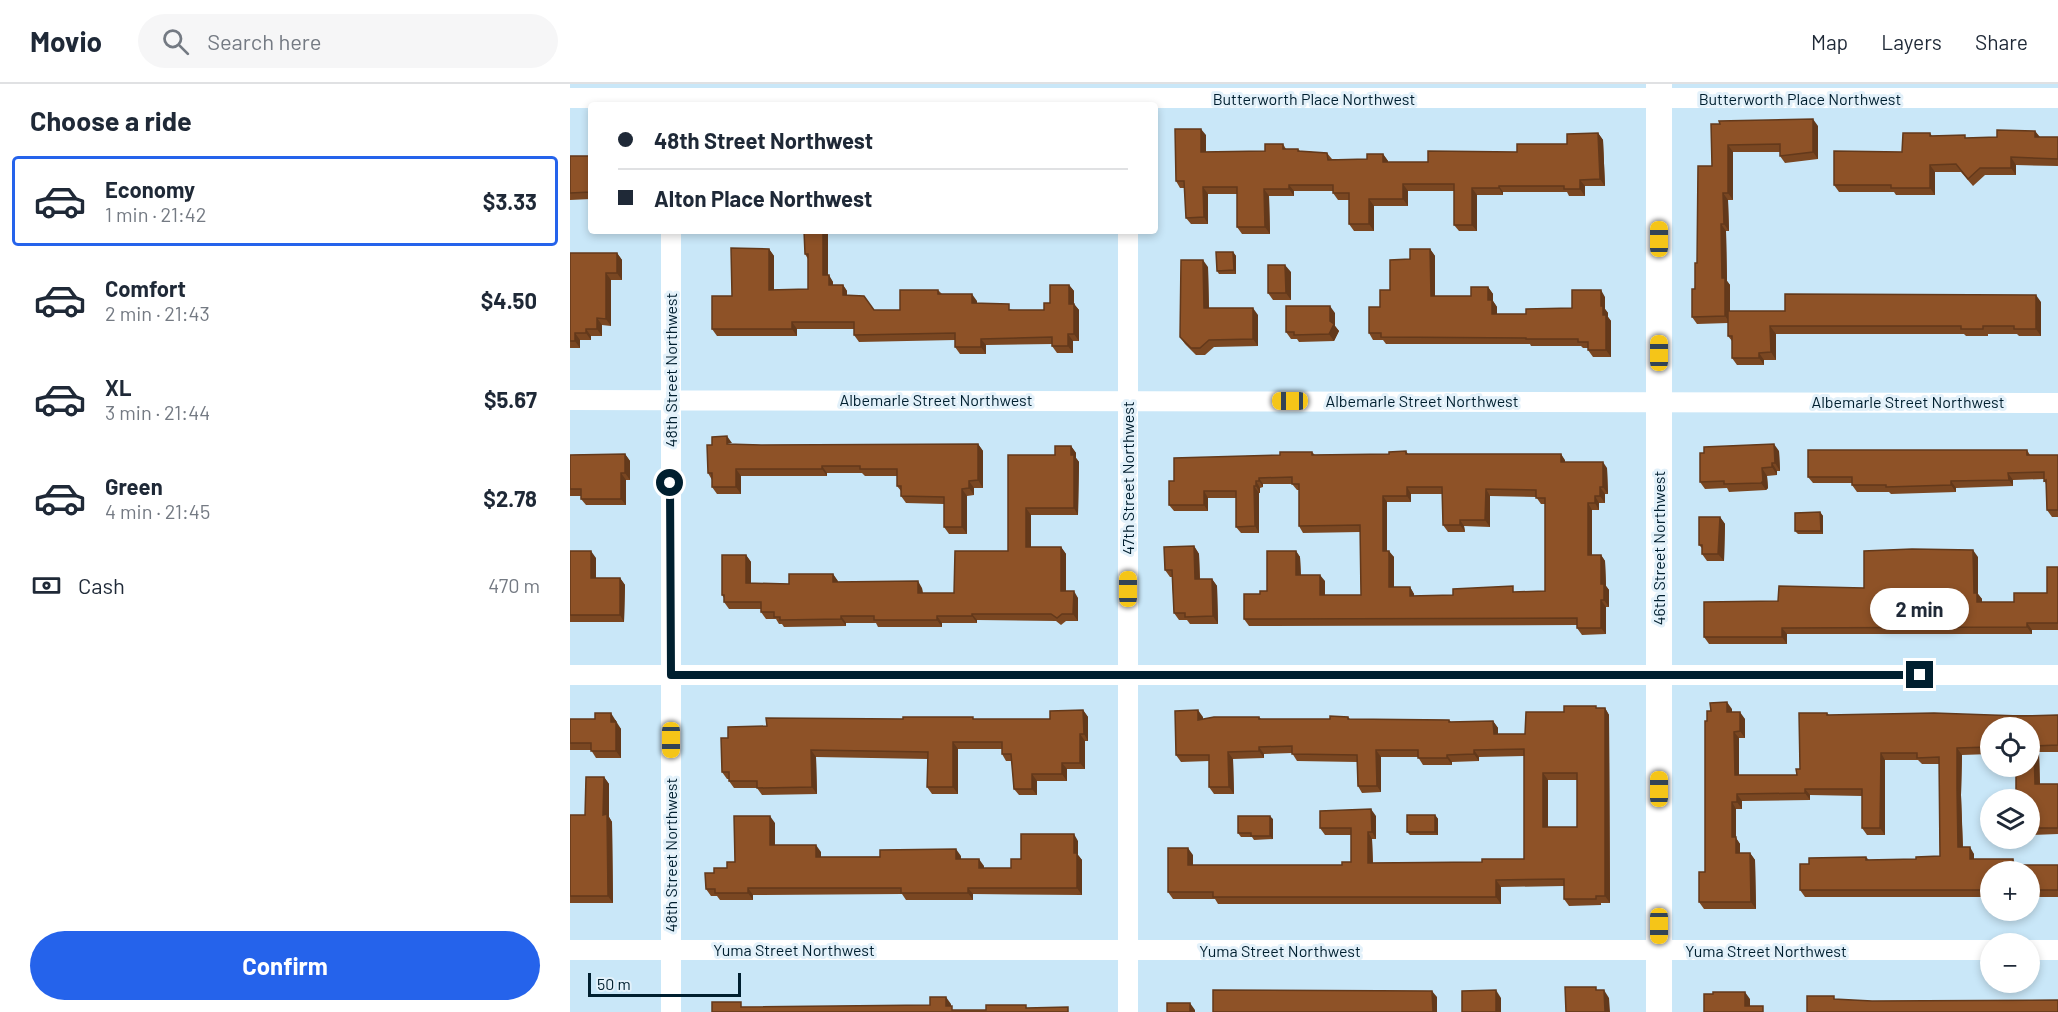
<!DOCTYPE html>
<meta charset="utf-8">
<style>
body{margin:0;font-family:Barlow,sans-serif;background:#f6f6f7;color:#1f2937;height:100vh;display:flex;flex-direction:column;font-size:22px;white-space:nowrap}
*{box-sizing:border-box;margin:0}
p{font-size:20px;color:#747a83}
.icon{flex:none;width:33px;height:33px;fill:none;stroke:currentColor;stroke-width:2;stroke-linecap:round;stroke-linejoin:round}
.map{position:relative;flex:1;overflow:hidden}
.sheet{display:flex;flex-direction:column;background:#fff;width:570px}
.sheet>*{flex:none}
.top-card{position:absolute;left:18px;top:18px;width:570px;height:132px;border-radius:6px;box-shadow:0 3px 9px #0003;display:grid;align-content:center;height:132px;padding:0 30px;background:#fff}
.controls{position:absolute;left:1410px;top:633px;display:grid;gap:12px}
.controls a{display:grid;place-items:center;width:60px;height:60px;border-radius:50%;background:#fff;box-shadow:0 3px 9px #0003;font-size:30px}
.scale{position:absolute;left:18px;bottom:15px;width:153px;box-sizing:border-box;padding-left:6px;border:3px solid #001f2f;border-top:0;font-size:16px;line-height:21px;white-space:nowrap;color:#001f2f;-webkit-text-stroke:4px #e3f1fa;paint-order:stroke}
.end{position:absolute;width:27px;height:27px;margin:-14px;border:8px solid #001f2f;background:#fff;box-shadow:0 0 0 3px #fff}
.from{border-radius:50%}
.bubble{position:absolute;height:42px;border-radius:21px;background:#fff;box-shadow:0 3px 9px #0003;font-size:20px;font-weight:700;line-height:42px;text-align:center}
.car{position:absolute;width:18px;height:36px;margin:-18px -9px;border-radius:8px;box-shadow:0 0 4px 2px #0007;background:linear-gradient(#f5c518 24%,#345 0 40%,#f5c518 0 76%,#345 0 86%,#f5c518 0)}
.top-card b{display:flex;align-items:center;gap:21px;height:57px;font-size:22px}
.top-card b+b{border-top:2px solid #e0e1e3}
.top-card i{width:15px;height:15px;background:#1f2937}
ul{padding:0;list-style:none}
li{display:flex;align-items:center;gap:18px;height:90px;margin:0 12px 9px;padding:0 18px;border:3px solid transparent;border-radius:6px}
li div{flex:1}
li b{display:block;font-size:22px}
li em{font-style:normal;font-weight:700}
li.current{border-color:#2563eb}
li>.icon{width:54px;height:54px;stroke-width:1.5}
h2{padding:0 30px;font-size:27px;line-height:72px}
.pay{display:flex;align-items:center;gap:15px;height:66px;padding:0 30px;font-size:22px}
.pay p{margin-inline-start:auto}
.button{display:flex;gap:12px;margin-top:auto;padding:12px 30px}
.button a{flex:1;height:69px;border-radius:36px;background:#2563eb;color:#fff;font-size:24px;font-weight:700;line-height:69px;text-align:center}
header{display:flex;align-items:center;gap:36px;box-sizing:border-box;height:84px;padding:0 30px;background:#fff;border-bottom:2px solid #e0e1e3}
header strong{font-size:28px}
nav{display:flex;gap:33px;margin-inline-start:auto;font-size:21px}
.search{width:420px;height:54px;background:#f6f6f7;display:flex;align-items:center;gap:15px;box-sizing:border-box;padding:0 21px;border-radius:33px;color:#747a83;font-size:22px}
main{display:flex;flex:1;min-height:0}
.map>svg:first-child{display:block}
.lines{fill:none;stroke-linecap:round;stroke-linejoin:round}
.minor{stroke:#fff;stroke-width:20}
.tertiary{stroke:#fff;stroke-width:26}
.wall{fill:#7a4722;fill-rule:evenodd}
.shaded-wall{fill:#63391b}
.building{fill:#8e5227;stroke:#63391b;stroke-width:1.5;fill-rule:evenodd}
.route{stroke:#001f2f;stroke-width:8}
.labels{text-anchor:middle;stroke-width:6;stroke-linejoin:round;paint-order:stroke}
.street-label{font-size:16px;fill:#001f2f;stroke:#e3f1fa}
</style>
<header>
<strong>Movio</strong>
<div class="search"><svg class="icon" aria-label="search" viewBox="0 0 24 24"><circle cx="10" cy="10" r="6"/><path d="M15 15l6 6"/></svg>Search here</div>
<nav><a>Map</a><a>Layers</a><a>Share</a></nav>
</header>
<main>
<section class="sheet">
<h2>Choose a ride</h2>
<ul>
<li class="current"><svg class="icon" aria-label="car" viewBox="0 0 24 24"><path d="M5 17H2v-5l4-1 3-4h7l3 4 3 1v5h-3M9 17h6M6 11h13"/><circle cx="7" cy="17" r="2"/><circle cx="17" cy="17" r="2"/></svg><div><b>Economy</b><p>1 min · 21:42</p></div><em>$3.33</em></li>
<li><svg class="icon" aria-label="car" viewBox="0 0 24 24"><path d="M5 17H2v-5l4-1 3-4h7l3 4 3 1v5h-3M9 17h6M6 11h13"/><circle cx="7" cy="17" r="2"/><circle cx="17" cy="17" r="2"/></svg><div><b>Comfort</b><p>2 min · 21:43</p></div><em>$4.50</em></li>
<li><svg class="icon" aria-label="car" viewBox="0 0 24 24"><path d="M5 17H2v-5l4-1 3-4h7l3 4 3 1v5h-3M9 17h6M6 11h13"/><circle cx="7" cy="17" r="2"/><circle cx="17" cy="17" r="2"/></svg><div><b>XL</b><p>3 min · 21:44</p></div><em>$5.67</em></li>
<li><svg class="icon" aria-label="car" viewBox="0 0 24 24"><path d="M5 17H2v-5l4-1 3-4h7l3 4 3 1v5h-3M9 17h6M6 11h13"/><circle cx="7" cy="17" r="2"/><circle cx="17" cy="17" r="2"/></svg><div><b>Green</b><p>4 min · 21:45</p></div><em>$2.78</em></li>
</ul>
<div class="pay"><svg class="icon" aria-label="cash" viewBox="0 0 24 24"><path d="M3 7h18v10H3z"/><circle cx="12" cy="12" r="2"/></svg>Cash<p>470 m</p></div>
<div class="button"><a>Confirm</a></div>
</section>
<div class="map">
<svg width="1488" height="928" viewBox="0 0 1488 928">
<rect width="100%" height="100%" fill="#c9e7f8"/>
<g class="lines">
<path class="minor" d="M0,14H1488
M101,147V928
M558,147V928
M0,316L1488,319
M0,591H1488
M0,866H1420
M1460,866H1488"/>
<path class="tertiary" d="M1089,928V0"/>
</g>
<path class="wall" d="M1141,40L1248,42V75L1215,79L1210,72V68H1163V116H1158L1159,147H1156L1157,197L1160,201V227H1215L1471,218V252H1449L1447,250H1418V252H1396L1394,250H1206V276H1194V281H1167L1162,274V257L1158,252V239L1127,240L1122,233L1127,179L1142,82Z
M1465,47L1470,53H1488V82L1446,81V91H1415L1403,102L1391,88H1365V111H1326L1324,108H1269L1264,101L1332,68L1360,49L1362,52L1397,54L1427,53Z
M1028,49L1033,56L1035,102H1015V112H999L997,108H933V111H907V147H889L884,141V107H838V122H804V147H784L779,140V116H768L763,109V107H724V112H699L700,150H672L667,143V110H638V140H621L616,134L615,104H610L606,97L636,51V68L695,67L713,60L716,65H728L730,67L757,69L762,75H797L813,70L818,77V78H858L947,68L997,60Z
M0,72H21V115L0,116Z
M258,147V191L263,198V201H273L277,207V211L304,226H330L368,206L372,210L407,217V219L443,226H474L499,201L504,207V220L509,226V257H503V269H487L482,262V260L416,261V270H390L385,263V256L289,258L284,251V245H227V252H147L142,245L162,212L199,165L204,172V206L238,205V175L235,170Z
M860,165L865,172V212H901L918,203L923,210V217L927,223V230H956L1002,224L1035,213V225L1038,229V233L1041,237V273H1023L1018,266V264H1013L1011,262H961L960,260H816L813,256H803L799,249L810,223L820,206L840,175Z
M663,168L666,172V190H649L647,187Z
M0,169H47L52,176V196H41V242L32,241V252H21V256H10V264H0Z
M638,183L639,224L688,231V262L644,263L635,271H626L615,260L610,253Z
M721,188V216H703L698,209Z
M765,229V242L769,247L764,257L729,258L727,255H721L716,248Z
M162,360L191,361L408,360L413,367V404H404V411L397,412V450H379L374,443V420L336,419L331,412V407L327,402V392H295L292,389H257V392H171V410H147L142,403V396L138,389L142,361Z
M501,362L506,369V374L509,378L508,431H461V463H491L496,470V507L508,514V537H496L491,541L486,537L407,536V539H372V543H308L306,539H276V542L214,543L212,540H209L206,535H196L191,528V525H159L154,518V514L152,511L176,471L181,478V499L219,500L263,490L268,498L352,504L353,509H384L438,467V371H485Z
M1457,366L1460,371H1488V433H1482L1477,426L1476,400L1474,395L1443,396V402L1386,404V408L1321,410L1319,408H1287L1282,401V399H1243L1238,393Z
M836,367L838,370H991L995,378L1037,384L1038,410H1035V419H1029V426H1022V471H1031L1035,477L1036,502L1039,506V523H1036V550L1012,551L1007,544V541L679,542L674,535L690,510L697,507L726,467L730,473L731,491L755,497V511H791L790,448L733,449L729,442V406H727L722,400H693V403L690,404V409H689V449H671L666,443V414H638V427H604L599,421L604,397L710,371L742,368L745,371L819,370ZM841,410H873V441L878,448H895L894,442L920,443V412L966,413L971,420H975V507L883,511L844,512V510L840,503H824V473L817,467V418H841Z
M1209,367L1210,387H1207V391L1197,392L1198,404L1196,406L1159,408L1157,404L1135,405L1130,398Z
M55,370L60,377V396H56V421H16L11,415V412H0V371Z
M1250,428L1253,432V450H1228L1225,447Z
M1150,433L1155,440L1154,477H1137L1132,470V464L1129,461Z
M624,462L629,470L630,495H642L647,502L648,540H620L617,536H609L604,529L602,493H600L595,486Z
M0,467L26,474V494H50L55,501L54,538H0Z
M1408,473V510L1412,515V518H1444L1477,509L1488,483V546H1462V550H1217V560H1139L1134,553L1208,517L1294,504Z
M1028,624H1035L1039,631L1040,819H1031V821L999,822L994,815V802L931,803V820H648L645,815H603L598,808L623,771V781H772L781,778V751H755L750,744L806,732V755H802L803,779L912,778L954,775V672L909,673V677L882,678V681H853L848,673H811V708L792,709L788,702L787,678L727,677L722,669L694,670V674L663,675L664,710H644L639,703V677L611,678L606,671L633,633V635L689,633L691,635H760L778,633L780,635L879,636L881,638L923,637L928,644V650H955L994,628ZM978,696H1007V743H978Z
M1162,625V628L1175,635V654H1169V691H1227L1257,629L1259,631H1488V668H1469L1470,700H1488V750L1460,751V644H1420V670L1392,671L1391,711L1393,763L1404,770V775H1443L1446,781H1488V813H1460V788H1420V813H1235L1230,806L1239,780L1296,773L1299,776L1346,775L1370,772L1369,680H1352L1348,676H1315V751H1297L1292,744V712L1240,711V716L1172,717V725H1166V754L1170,760V769H1180L1185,776L1186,825H1134L1129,818L1135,788L1137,637L1141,627Z
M513,626L518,633V657H515V685H497V697H467V711H449L444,705L442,677H436L432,670V665H388V710H362L357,703L358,675L246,673L247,710L192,711L187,704H164L159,697V695H157L152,688L158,654L197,642L333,635H480Z
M0,635L46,636V639L51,645V674H26L21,666H0Z
M34,693L39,700V733L42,738L43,819H0V731H15Z
M865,731L868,735V751H840L837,748Z
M703,735V755L684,756L682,753H671L668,749Z
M205,739V761L251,768V773L391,772V775L414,782V784H441L451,775L508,757V771L512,776V811L403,810V816H336L332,810L183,811V816H150L147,812H141L136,805L144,789L157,784L165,778Z"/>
<path class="shaded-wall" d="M1243,35L1248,42V75L1243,68Z
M631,45L636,51V74L631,68Z
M1465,47L1470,54L1465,53Z
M1028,49L1033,56L1035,102L1030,95Z
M1158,61L1163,68V116L1158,109Z
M813,70L818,77V85L813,78Z
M1441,73L1446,81V91L1441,84Z
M1360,81L1365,88V111L1360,104Z
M1010,96L1015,102V112L1010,105Z
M833,100L838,107V122L833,115Z
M719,101L724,107V112L719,105Z
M929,102L933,108V111L929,104Z
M633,103L638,110V140L634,133Z
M902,104L907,111V147L902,141Z
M694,105L699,112L700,150L695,143Z
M1153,109L1158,116L1159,147L1154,140Z
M799,115L804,122V147L799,140Z
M1151,140L1156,147L1157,197L1160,201V239L1155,232L1152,194Z
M253,147H258V198L253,191Z
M199,165L204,172V213L199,206Z
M860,165L865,172V219L861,212Z
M663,168L666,172V190L664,186Z
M47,169L52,176V196L47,189Z
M633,176L638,183L639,231L634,224Z
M715,181L721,188V216L716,209Z
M36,189L41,196V242L36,235Z
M259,191L263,198V207L259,201Z
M273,201L277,207V218L273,211Z
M499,201L504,207V226L499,220Z
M918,203L923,210V217L927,223V237L922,230L918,216Z
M1031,206L1035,213V225L1038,229V233L1041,237V273L1036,266L1033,231L1031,222Z
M402,210L407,217V226L402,219Z
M1466,211L1471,218V252L1466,245Z
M504,220L509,226V257L504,250Z
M760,222L765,229V242L769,247L764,257L759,250L760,237Z
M683,224L688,231V262L683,255Z
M27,234L32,241V252L27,245Z
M222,238L227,245V252L222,245Z
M1200,242L1206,250V276L1201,268Z
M16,245L21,252V256L16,249Z
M5,249L10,256V264L5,257Z
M498,250L503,257V269L498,262Z
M411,255L416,261V270L411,263Z
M1189,269L1194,276V281L1189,274Z
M157,352L162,359L157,360Z
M408,360L413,367V404L408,396Z
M1204,360L1209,367L1210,387L1205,379Z
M501,362L506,369V374L509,378L508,431L504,424Z
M55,370L60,377V396L55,389Z
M991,370L995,376V384L991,378Z
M1033,378L1037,384L1038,410L1033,403Z
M1202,379L1207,387V391L1202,383Z
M252,382L257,389V392L252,385Z
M1192,384L1197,392L1198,404L1196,406L1191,399Z
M166,385L171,392V410L166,403Z
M51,389L56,396V421L51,415Z
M1438,389L1443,396V402L1439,396Z
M689,394L693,400V403L689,397Z
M399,397L404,404V411L399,404Z
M686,397L690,404V409L686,402Z
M1381,397L1386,404V408L1381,401Z
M684,402L689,409V449L685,442Z
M837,403L841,410V418L837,412Z
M1030,403L1035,410V419L1030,412Z
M392,405L397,412V450L392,443Z
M916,405L920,412V443L915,436Z
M634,407L638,414V427L634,421Z
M813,412L817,418V474L813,467Z
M1025,412L1029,419V426L1025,419Z
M1018,419L1022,426V477L1018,471Z
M456,424L461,431V470L456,463Z
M1250,428L1253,432V450L1251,447Z
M1150,433L1155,440L1154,477L1148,470Z
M890,436L894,442L895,448L890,441Z
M624,462L629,470L630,502L625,495Z
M491,463L496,470V514L491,507Z
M1403,466L1408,473V510L1412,515V525L1407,518L1404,509Z
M21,467L26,474V501L21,494Z
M726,467L730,473L731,498L726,491Z
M819,467L824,473V510L819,503Z
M176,471L181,478V506L176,499Z
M1031,471L1035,477L1036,502L1039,506V523L1034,516L1031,500Z
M263,490L268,497V505L263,498Z
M750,491L755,497V518L750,511Z
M50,494L55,501L54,538L50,531Z
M642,495L647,502L648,540L643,532Z
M348,497L352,504L353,516L348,509Z
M840,503L844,510L845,518L840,512Z
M504,507L508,514V537L503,530Z
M1031,516L1036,523V550L1031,544Z
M402,530L407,536V539L402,532Z
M271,532L276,539V542L271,535Z
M367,532L372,539V543L367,536Z
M1457,539L1462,546V550L1457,543Z
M1212,544L1217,550V560L1212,553Z
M1157,618L1162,625V635L1157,628Z
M1035,624L1039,631L1040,819L1035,812Z
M513,626L518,633V657L514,650Z
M628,626L633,633V643L628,636Z
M1170,628L1175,635V654L1170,647Z
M41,629L51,645V674L46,667L41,638Z
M923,637L928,644V657L924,650Z
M1164,648L1169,654V698L1165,691Z
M510,650L515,657V685L510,679Z
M383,658L388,665V710L383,703Z
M1464,662L1469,668L1470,707L1465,700Z
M689,663L694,670V674L689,667Z
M1387,664L1392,671L1391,711L1393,770L1388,763L1387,705Z
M241,666L246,673L247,710L242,703Z
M806,666L811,673V708L807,702Z
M904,666L909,673V677L904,670Z
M658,668L663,675L664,710L659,703Z
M1311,669L1315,676V751L1310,744Z
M877,671L882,678V681L877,674Z
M492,679L497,685V697L492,690Z
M973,689L978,696V750L973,743Z
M462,690L467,697V711L462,705Z
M34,693L39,700V733L42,738L43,819L38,812L33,731Z
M1235,705L1240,711V716L1235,709Z
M1167,710L1172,717V725L1167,718Z
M1162,718L1166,725V754L1170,760V776L1166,769L1162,753Z
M801,725L806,732V755L802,748Z
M865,731L868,735V751L865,748Z
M200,732L205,739V768L200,761Z
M700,732L703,735V755L700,752Z
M798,748L802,755L803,785L798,779Z
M504,750L508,757V771L512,776V811L507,804L504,769Z
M246,761L251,768V780L246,773Z
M1400,763L1404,770V782L1400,775Z
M618,764L623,771V787L618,781Z
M386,765L391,772V782L386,775Z
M1180,769L1185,776L1186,825L1181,818Z
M409,775L414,782V790L409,784Z
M926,796L931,803V820L926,813Z
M178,804L183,811V816L178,809Z
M398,804L403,810V816L398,809Z
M926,906L931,914V928H926Z
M1034,906L1039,914L1040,928H1035Z
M862,907L867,913V928H863Z
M1175,908L1180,915V928L1175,922Z
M376,913L381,920V928L376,922Z
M620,919L625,926V928H620Z"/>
<path class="building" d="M1243,35V68L1210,72V60L1158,61V109H1153L1154,140H1151L1152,194H1155V232L1122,233V205H1125V179H1127L1128,82H1142L1141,40H1150L1149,37Z
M605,45H631V68L695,67V60H713V65H728V67L757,69L758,76L797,75V70H813V78H858V67L947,68V60H997V50L1028,49L1030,95L1010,96V105H994V102H929V104H902V141H884V100H833V115H799V140H779V109H763V101H719V105H694L695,143H667V103H633L634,133L616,134L614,97H606Z
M1427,46L1465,47V53H1488V75L1441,73V84H1410L1398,95L1386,80L1360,81V104H1321V101H1264V67L1332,68L1333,49H1360V52L1395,51V54L1427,53Z
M0,72H21V108L0,109Z
M234,147H253V191H259V201H273V211L294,212L304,226H330V206H368V210H402V219L439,220V226H474V219H480V201H499V220H504V250H498V262H482V253L411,255V263H385V249L284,251V238H222V245H142V212H162L161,164L199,165V206L238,205V170H235Z
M840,165H860L861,212H901V203H918V216H922V230H956V225L1002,224V206H1031V222H1033V231H1036V266H1018V258H1008V255H956V254L811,253V249H799V223H810V206H820V176L840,175Z
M646,168H663L664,186L647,187Z
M0,169H47V189H36V235L27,234V245H16V249H5V257H0Z
M611,176H633L634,224H683V255L639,256L630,264H621L610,253Z
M698,181H715L716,209H698Z
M1215,210L1466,211V245H1444V242H1413V245H1391V242H1200L1201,268L1189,269V274H1162V252H1158V227H1215Z
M716,222H760V237L764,240L759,250L724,251V248H716Z
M157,352V360L191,361L408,360V396L399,397V404L392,405V443H374V413L331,412V402H327V385H290V382H252V385H166V403H142V389H138L137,361H142V353Z
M1204,360L1205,379H1202V383L1192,384L1193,397L1191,399L1154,400V397L1130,398V369H1134V363Z
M485,362H501V371H504V424H456V463H491V507H504L503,530H492L487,534L481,530H402V532H367V536H304V532H271V535L210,536V533H204V528H191V518H154V511H152V471H176V499L219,500V490H263V498L348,497V509H384L385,467H438V371H485Z
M1238,366H1457V371H1488V426H1477L1476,396L1474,397V388L1438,389L1439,396L1381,397V401L1316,403V401H1282V393H1238Z
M836,367V370H991V378H1033V403H1030V412H1025V419H1018V471H1031V500H1034V516H1031V544H1007V534L674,535V510H690V507H697V467H726V491H750V511H791L790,441L729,442V400H722V393L689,394V397H686V402H684L685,442L666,443V407H634V421H599V397H604V374L710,371V368H742V371L819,370V368ZM837,403H872L873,441H890V436H915L916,405L966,406V414H975V507L943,508V502L883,505V511L840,512V503H819V467H813V412H837Z
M55,370V389H51V415H11V405H0V371Z
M1250,428L1251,447H1225V429Z
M1129,433H1150L1148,470H1132V461H1129Z
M624,462L625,495H642L643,532L615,533V529H604L602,486H595L594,463Z
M1342,465L1403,466L1404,509H1407V518H1444V509H1477V483H1488V539H1457V543L1212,544V553H1134V518L1208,517L1209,502L1294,504V467Z
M0,467H21V494H50V531H0Z
M1157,618V628H1170V647L1164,648L1165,691H1227L1226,685H1230L1229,629H1257V631L1364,629L1450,632L1488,631V661L1464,662L1465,700H1488V744H1460V716H1446V682H1460V644H1420V663L1387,664V705L1388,763H1400V775H1443V780L1450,781H1488V806H1460V788H1420V806H1230V780H1239V774L1296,773V776L1346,775V773L1370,772L1369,673L1347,674V669H1311L1310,744H1292V705H1235V709L1167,710V718H1162V753H1166V769H1180L1181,818H1129V788H1135V637H1137V627H1141L1140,619Z
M994,622H1026V624H1035V812H1026V815H994V795L926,796V813H643V808H598V764H618V781H772V778H781V744H750V727L801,725L802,748H798V779L912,778V775H954V665L904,666V670L877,671V674H848V666H806L807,702H788L787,671L722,670V662L689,663V667L658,668L659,703H639V671H606L605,627L628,626V636L644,633H689V635H760V632L778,633V635L879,636V638L923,637L924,650H955L956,628H994ZM973,689H1007V743H973Z
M513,626L514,650H510V679H492V690H462V705H444L441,670H432V658H383V703H357L358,668L241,666L242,703L187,704V697H159V688H152L151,654H158V643L197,642L196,634L333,635V633H403V635H480V627Z
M25,629H41V638H46V667H21V659H0V635H25Z
M16,693H34L33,731L37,730L38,812H0V731H15Z
M837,731H865V748H837Z
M164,732H200V761H246V773H310V766L386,765V775H409V784H441V775H451V750H504V769H507V804H398V809H331V804H178V809H145V805H136L135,789H144V784H157V778H165Z
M668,732H700V752H681V749H668Z
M995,903H1026V906H1034L1035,928H996Z
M643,906L862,907L863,928H643Z
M926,906V928H892V907Z
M1143,908H1175V922H1193V928H1134V910H1143Z
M1237,912H1264V915L1302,917L1488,916V928H1237Z
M360,913H376V922H382V926H416V921H456V924L498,923V928H142V918H171V923L360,921Z
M597,919H620V928H597Z"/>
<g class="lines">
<path class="route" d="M100,399L101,591H1350"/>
</g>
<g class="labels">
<g class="street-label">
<text x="744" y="21">Butterworth Place Northwest</text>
<text x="1230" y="21">Butterworth Place Northwest</text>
<text transform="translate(101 286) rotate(-90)" y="6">48th Street Northwest</text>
<text x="366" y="322">Albemarle Street Northwest</text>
<text x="852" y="323">Albemarle Street Northwest</text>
<text x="1338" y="324">Albemarle Street Northwest</text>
<text transform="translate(558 394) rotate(-90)" y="6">47th Street Northwest</text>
<text transform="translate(1089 464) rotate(-90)" y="6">46th Street Northwest</text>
<text transform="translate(101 771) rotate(-90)" y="6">48th Street Northwest</text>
<text x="224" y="872">Yuma Street Northwest</text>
<text x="710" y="873">Yuma Street Northwest</text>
<text x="1196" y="873">Yuma Street Northwest</text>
</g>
</g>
</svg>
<div class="controls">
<a><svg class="icon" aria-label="locate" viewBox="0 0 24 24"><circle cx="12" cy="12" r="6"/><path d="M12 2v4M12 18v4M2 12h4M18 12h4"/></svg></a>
<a><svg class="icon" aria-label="layers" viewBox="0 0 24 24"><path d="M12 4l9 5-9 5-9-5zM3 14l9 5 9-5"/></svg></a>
<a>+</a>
<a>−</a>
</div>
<div class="scale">50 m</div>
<i class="end from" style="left:100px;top:399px"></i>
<i class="end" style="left:1350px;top:591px"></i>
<div class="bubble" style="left:1300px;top:504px;width:99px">2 min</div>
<i class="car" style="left:1089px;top:155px;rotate:0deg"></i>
<i class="car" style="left:1089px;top:269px;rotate:0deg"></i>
<i class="car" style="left:720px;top:317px;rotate:270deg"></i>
<i class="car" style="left:558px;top:505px;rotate:0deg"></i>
<i class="car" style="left:101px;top:656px;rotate:180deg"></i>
<i class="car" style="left:1089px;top:705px;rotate:0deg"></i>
<i class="car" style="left:1089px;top:842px;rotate:180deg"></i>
<div class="top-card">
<b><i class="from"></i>48th Street Northwest</b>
<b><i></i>Alton Place Northwest</b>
</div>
</div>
</main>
